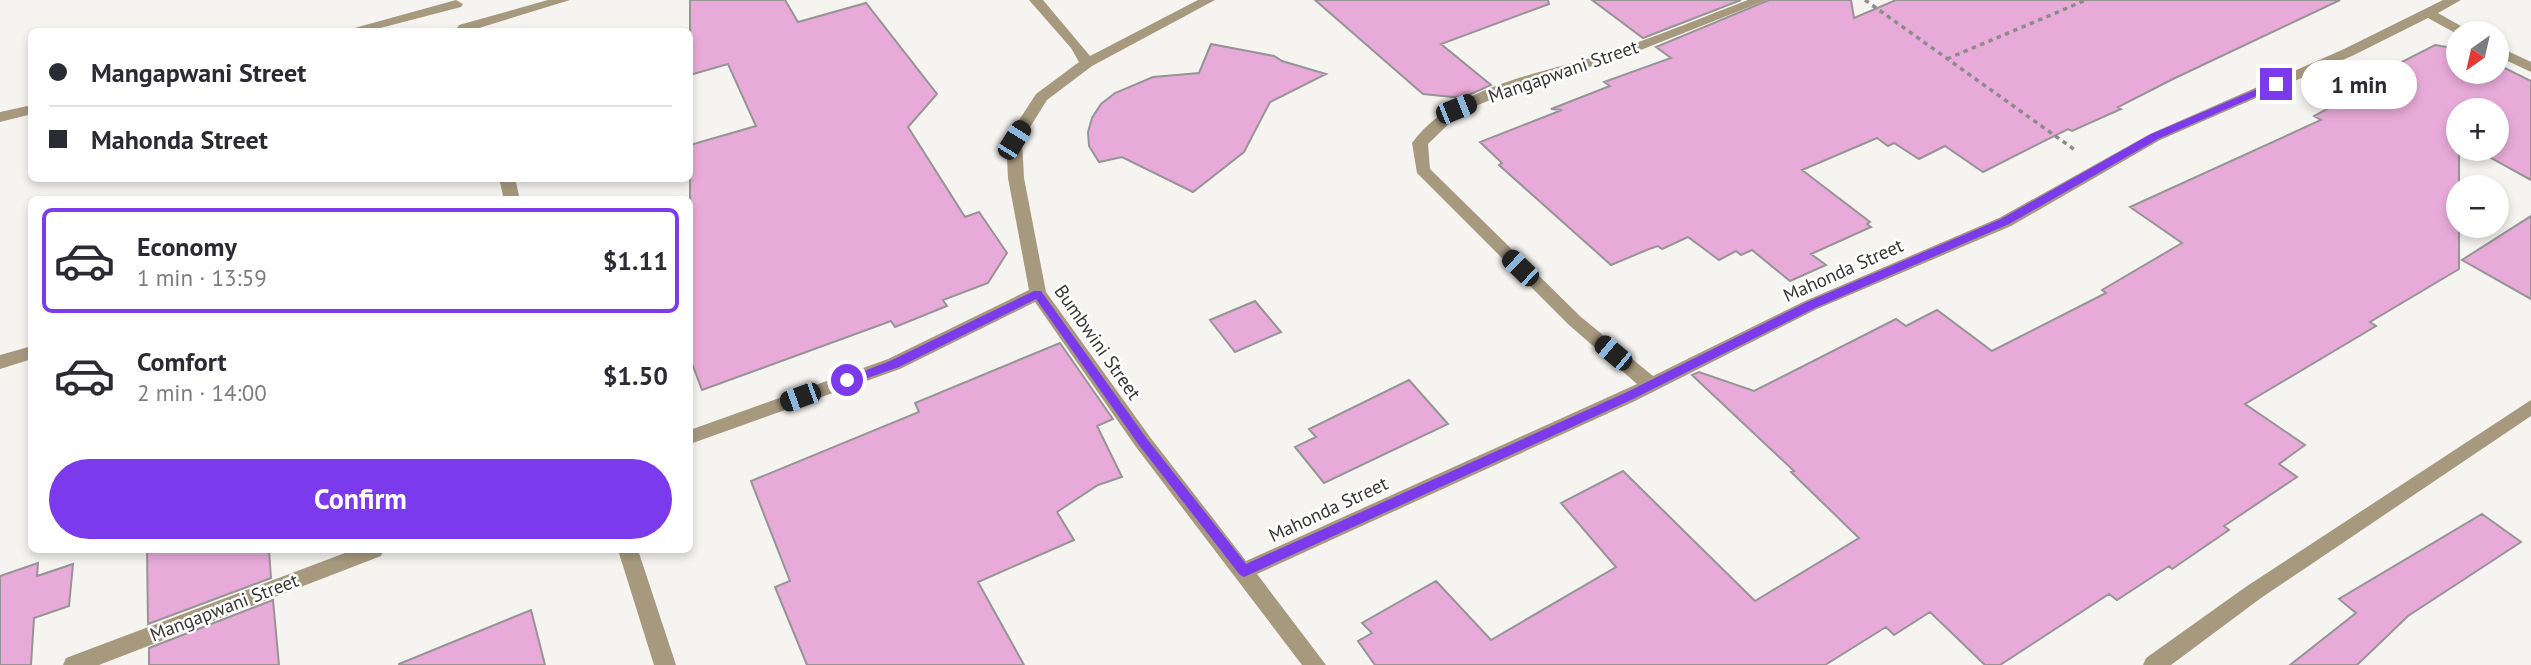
<!DOCTYPE html>
<meta charset="utf-8">
<style>
body{margin:0;font-family:"PT Sans",sans-serif;background:#f2f2f3;color:#2b2b33;height:100vh;display:flex;flex-direction:column;font-size:26px;white-space:nowrap}
*{box-sizing:border-box;margin:0}
p{font-size:23px;color:#7c7c81}
.icon{flex:none;width:38px;height:38px;fill:none;stroke:currentColor;stroke-width:2;stroke-linecap:round;stroke-linejoin:round}
.map{position:relative;flex:1;overflow:hidden}
.panel{position:absolute;left:28px;top:196px;width:665px;height:357px;display:flex;flex-direction:column;background:#fff;border-radius:10px;box-shadow:0 4px 10px #0003}
.panel>*{flex:none}
.hud{position:absolute;left:28px;top:28px;width:665px;height:154px;border-radius:10px;box-shadow:0 4px 10px #0003;display:grid;align-content:center;height:154px;padding:0 21px;background:#fff}
.needle{width:46px;rotate:214deg}
.controls{position:absolute;left:2446px;top:21px;display:grid;gap:14px}
.controls a{display:grid;place-items:center;width:63px;height:63px;border-radius:50%;background:#fff;box-shadow:0 4px 10px #0003;font-size:35px}
.end{position:absolute;width:32px;height:32px;margin:-16px;border:9px solid #7c3aed;background:#fff;box-shadow:0 0 0 4px #fff}
.from{border-radius:50%}
.bubble{position:absolute;height:49px;border-radius:24px;background:#fff;box-shadow:0 4px 10px #0003;font-size:23px;font-weight:700;line-height:49px;text-align:center}
.car{position:absolute;width:21px;height:42px;margin:-21px -10px;border-radius:9px;box-shadow:0 0 5px 2px #0007;background:linear-gradient(#222 24%,#8ab4d8 0 40%,#222 0 76%,#8ab4d8 0 86%,#222 0)}
.hud b{display:flex;align-items:center;gap:24px;height:66px;font-size:26px}
.hud b+b{border-top:2px solid #e1e1e2}
.hud i{width:18px;height:18px;background:#2b2b33}
ul{padding:12px 0 0;list-style:none}
li{display:flex;align-items:center;gap:21px;height:105px;margin:0 14px 10px;padding:0 7px;border:4px solid transparent;border-radius:10px}
li div{flex:1}
li b{display:block;font-size:26px}
li em{font-style:normal;font-weight:700}
li.current{border-color:#7c3aed}
li>.icon{width:63px;height:63px;stroke-width:1.5}
.cta{display:flex;gap:14px;margin-top:auto;padding:14px 21px}
.cta a{flex:1;height:80px;border-radius:42px;background:#7c3aed;color:#fff;font-size:28px;font-weight:700;line-height:80px;text-align:center}
.map>svg:first-child{display:block}
.building{fill:#e8abd9;stroke:#979496;stroke-width:2}
.lines{fill:none;stroke-linecap:round;stroke-linejoin:round}
.path{stroke:#8d8c8a;stroke-width:3.5;stroke-dasharray:4.5 4.5;stroke-linecap:butt}
.minor{fill:#a6997e;fill-rule:evenodd}
.route{fill:#7c3aed}
.labels{text-anchor:middle;stroke-width:5;stroke-linejoin:round;paint-order:stroke}
.street-label{font-size:19px;fill:#373635;stroke:#fff}
</style>
<div class="map">
<svg width="2531" height="665" viewBox="0 0 2531 665">
<rect width="100%" height="100%" fill="#f6f4f1"/>
<path class="building" d="M690,0H785L798,22L866,3L937,94L908,127L965,217L979,212L1007,253L988,283L943,300L947,306L895,327L891,321L702,390L690,358V145L756,126L728,64L690,75Z
M1315,0H1548L1549,4L1441,44L1491,85L1462,98L1423,94Z
M1592,0H1741L1643,38Z
M1769,0H1851L1854,18L1896,0H2340L2173,79L2118,107L2121,109L2072,131L2068,129L1983,172L1945,146L1919,159L1894,143L1888,146L1877,138L1802,170L1870,222L1867,224L1871,227L1811,254L1826,265L1790,281L1752,250L1741,255L1736,251L1719,260L1688,237L1662,249L1658,246L1649,249L1611,265L1499,165L1502,163L1480,142L1562,110L1551,109L1610,86L1604,82L1671,58L1656,47Z
M1211,44L1274,56L1282,61L1326,74L1270,102L1244,152L1193,192L1122,157L1099,162L1089,146L1088,132L1092,118L1101,104L1115,93L1153,77L1199,73Z
M2435,45L2459,49V72H2497V64L2531,81V180L2475,149H2497V110H2459V269L2370,322L2376,326L2245,404L2305,445L2279,464L2297,477L2224,526L2229,530L2172,569L2169,566L2117,600L2109,594L2000,665H1985L1930,612L1894,635L1886,627L1825,665H1375L1358,641L1372,633L1362,623L1436,581L1491,640L1616,567L1561,503L1623,471L1755,601L1859,538L1791,472L1794,471L1692,375L1699,372L1754,391L1896,319L1906,326L1937,310L1992,351L2106,293L2102,290L2182,243L2130,207L2321,120L2314,116L2361,91L2353,87Z
M2531,216V299L2462,260Z
M1255,301L1281,332L1235,352L1210,320Z
M1060,343L1113,419L1097,426L1122,477L1098,485L1057,512L1074,540L978,582L1024,665H807L775,587L790,581L751,481L919,412L915,403Z
M1409,380L1448,424L1324,483L1295,447L1316,437L1309,429Z
M2482,514L2521,542L2408,616L2357,665H2290L2356,613L2339,599Z
M147,550H269L271,578L148,624Z
M38,563L37,576L73,564L69,606L34,618L31,665H0V576Z
M273,600L279,665H149V648Z
M531,610L545,665H399V664Z"/>
<g class="lines">
<path class="path" d="M1865,0L2075,150
M1947,59L2086,0"/>
<path class="minor" d="M456,0L463,4L461,7L365,32H340Z
M548,0H570L469,31L461,32L457,28L459,25Z
M1029,0H1043L1090,56L1198,0H1215L1092,66L1047,100L1022,140L1024,178L1046,292L1150,437L1246,561L1637,384L1569,325L1417,173L1412,143C1458,82 1545,74 1613,51C1658,36 1703,17 1748,0H1767L1623,57L1522,87L1461,112L1428,144L1430,169L1581,317L1653,376L1805,301L1999,218L2150,134L2344,49L2443,0H2461L2438,13L2473,33L2459,35L2428,18L2354,55L2160,140L2011,226L1817,309L1635,401L1257,574L1326,665H1302L1136,447L1035,302L900,369L690,444V430L888,359L1029,290L1008,178L1006,140L1036,94L1079,62L1071,48Z
M2497,46L2531,62V72L2497,56Z
M32,105V114L0,122V112Z
M499,178H515L520,200H504Z
M32,346V359L0,369V355Z
M2531,400V416L2261,598L2171,665H2143L2146,658L2247,586Z
M353,550H384L381,556L99,665H63L66,658Z
M618,550H638L676,665H654Z"/>
</g>
<path class="route" d="M2276,81L2279,86L2158,139L2009,224L1815,308L1633,399L1244,577L1240,575L1139,445L1036,299L899,367L847,385L841,380L890,361L1034,291H1041L1147,439L1246,564L1625,393L1807,302L2001,219L2151,134Z"/>
<g class="labels">
<g class="street-label">
<text transform="translate(1563 71) rotate(-19)" y="7">Mangapwani Street</text>
<text transform="translate(1843 270) rotate(-24)" y="7">Mahonda Street</text>
<text transform="translate(1098 342) rotate(55)" y="7">Bumbwini Street</text>
<text transform="translate(1328 509) rotate(-25)" y="7">Mahonda Street</text>
<text transform="translate(224 607) rotate(-21)" y="7">Mangapwani Street</text>
</g>
</g>
</svg>
<div class="controls">
<a><svg class="needle" viewBox="-14 -14 28 28"><path d="M0-13l5 13h-10z" fill="#e53935"/><path d="M0 13l5-13h-10z" fill="#7c7c81"/></svg></a>
<a>+</a>
<a>−</a>
</div>
<i class="end from" style="left:847px;top:380px"></i>
<i class="end" style="left:2276px;top:84px"></i>
<div class="bubble" style="left:2301px;top:60px;width:116px">1 min</div>
<i class="car" style="left:1456px;top:109px;rotate:68deg"></i>
<i class="car" style="left:1014px;top:140px;rotate:32deg"></i>
<i class="car" style="left:1520px;top:268px;rotate:314deg"></i>
<i class="car" style="left:1613px;top:353px;rotate:310deg"></i>
<i class="car" style="left:800px;top:397px;rotate:250deg"></i>
<div class="hud">
<b><i class="from"></i>Mangapwani Street</b>
<b><i></i>Mahonda Street</b>
</div>
<section class="panel">
<ul>
<li class="current"><svg class="icon" aria-label="car" viewBox="0 0 24 24"><path d="M5 17H2v-5l4-1 3-4h7l3 4 3 1v5h-3M9 17h6M6 11h13"/><circle cx="7" cy="17" r="2"/><circle cx="17" cy="17" r="2"/></svg><div><b>Economy</b><p>1 min · 13:59</p></div><em>$1.11</em></li>
<li><svg class="icon" aria-label="car" viewBox="0 0 24 24"><path d="M5 17H2v-5l4-1 3-4h7l3 4 3 1v5h-3M9 17h6M6 11h13"/><circle cx="7" cy="17" r="2"/><circle cx="17" cy="17" r="2"/></svg><div><b>Comfort</b><p>2 min · 14:00</p></div><em>$1.50</em></li>
</ul>
<div class="cta"><a>Confirm</a></div>
</section>
</div>
